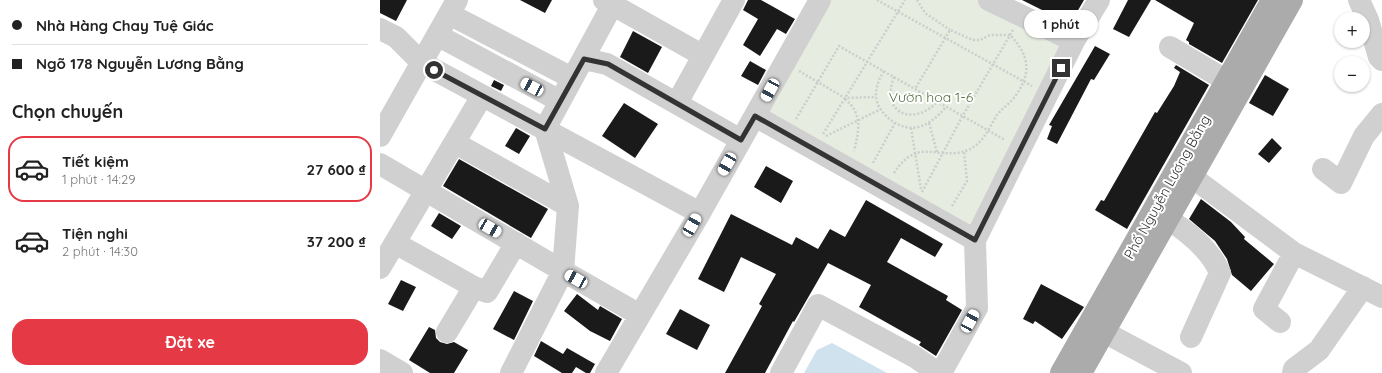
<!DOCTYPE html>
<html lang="vi">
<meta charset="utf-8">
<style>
body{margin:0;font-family:Quicksand,sans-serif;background:#f2f2f2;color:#222;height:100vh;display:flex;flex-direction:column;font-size:15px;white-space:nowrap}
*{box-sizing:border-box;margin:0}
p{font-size:13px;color:#767676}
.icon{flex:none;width:22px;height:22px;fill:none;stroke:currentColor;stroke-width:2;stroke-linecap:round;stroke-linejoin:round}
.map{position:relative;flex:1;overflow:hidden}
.panel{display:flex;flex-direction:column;background:#fff;width:380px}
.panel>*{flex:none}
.guide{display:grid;align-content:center;height:88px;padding:0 12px;background:#fff}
.tools{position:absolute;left:954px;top:12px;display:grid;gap:8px}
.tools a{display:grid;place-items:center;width:36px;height:36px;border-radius:50%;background:#fff;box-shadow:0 1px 3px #0004;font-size:20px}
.end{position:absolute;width:18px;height:18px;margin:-9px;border:5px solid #333;background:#fff;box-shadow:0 0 0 2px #fff}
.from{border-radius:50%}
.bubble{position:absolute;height:28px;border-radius:14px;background:#fff;box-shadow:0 1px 3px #0004;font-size:13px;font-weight:800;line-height:28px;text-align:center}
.car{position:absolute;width:12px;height:24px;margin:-12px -6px;border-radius:5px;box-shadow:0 0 3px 1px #0007;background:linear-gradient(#fff 24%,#345 0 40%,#fff 0 76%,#345 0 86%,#fff 0)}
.guide b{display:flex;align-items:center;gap:14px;height:38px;font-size:15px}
.guide b+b{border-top:1px solid #e0e0e0}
.guide i{width:10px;height:10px;background:#222}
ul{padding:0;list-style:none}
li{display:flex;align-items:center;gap:12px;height:66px;margin:0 8px 6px;padding:0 4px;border:2px solid transparent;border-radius:16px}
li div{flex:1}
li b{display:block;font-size:15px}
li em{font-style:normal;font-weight:800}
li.current{border-color:#e63946}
li>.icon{width:36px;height:36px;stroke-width:1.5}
h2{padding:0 12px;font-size:18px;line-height:48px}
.primary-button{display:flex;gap:8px;margin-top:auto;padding:8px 12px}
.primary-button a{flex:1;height:46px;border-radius:16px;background:#e63946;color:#fff;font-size:16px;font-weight:800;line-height:46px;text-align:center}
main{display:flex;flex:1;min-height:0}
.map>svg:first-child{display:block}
.green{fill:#e6ecdf}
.water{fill:#cfe2ee}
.building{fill:#1a1a1a}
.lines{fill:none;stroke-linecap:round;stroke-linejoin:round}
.path{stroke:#cdcdcd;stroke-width:2.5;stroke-dasharray:2 2;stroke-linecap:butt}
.minor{stroke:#d0d0d0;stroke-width:22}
.major{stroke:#ababab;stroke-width:22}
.route{stroke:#333;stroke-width:5}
.labels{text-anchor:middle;stroke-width:4;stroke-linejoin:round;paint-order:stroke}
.park-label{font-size:14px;fill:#56703f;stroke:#fff}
.street-label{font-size:14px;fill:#333;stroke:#fff}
</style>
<main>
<section class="panel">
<div class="guide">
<b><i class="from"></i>Nhà Hàng Chay Tuệ Giác</b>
<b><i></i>Ngõ 178 Nguyễn Lương Bằng</b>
</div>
<h2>Chọn chuyến</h2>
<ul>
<li class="current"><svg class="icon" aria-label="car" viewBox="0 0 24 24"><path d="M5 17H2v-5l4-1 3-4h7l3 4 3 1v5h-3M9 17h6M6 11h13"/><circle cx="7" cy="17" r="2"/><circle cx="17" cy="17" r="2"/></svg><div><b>Tiết kiệm</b><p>1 phút · 14:29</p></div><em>27 600 ₫</em></li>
<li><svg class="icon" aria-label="car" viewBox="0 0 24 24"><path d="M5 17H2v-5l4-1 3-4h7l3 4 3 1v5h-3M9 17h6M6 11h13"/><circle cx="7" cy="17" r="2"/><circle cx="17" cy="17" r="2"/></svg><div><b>Tiện nghi</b><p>2 phút · 14:30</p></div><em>37 200 ₫</em></li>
</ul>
<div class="primary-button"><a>Đặt xe</a></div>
</section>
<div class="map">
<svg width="1002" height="373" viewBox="0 0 1002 373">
<rect width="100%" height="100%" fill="#fff"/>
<path class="green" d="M448,0H601L690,44L592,231L384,117Z"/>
<path class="water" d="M452,343L507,373H424L437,350Z"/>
<path class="building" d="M0,0H27L16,21L0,13Z
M140,0H172L165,13Z
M368,0H381L415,19L406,34L397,29L380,56L363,45L378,19L363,10Z
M642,0H704L690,24Z
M748,0H771L749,37L733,29Z
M775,0H878L842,63L809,44V42L806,40L814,23Z
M253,31L282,47L268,73L240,57Z
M715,46L730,54L714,80L711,79L677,144L667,139L672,126L669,125Z
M370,61L386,70L378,85L361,76Z
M796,65L829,85L747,229L715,210L721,200L724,201L775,112L777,113L794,86L800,72L794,68Z
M885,75L909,89L893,116L869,103Z
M114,80L124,85L121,91L111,86Z
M244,103L278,124L255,158L222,136Z
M136,128L150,136L139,154L125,146Z
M892,138L902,148L889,163L878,154Z
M79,159L168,209L151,238L63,186Z
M386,166L413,181L401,203L374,187Z
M821,199L851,222L865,237L864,239L894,264L871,291L852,275L847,259L835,241L809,219Z
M486,200L563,244L555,257L521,238L507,262L568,296L566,300L582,310L556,356L539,345L541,342L479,307L491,285L448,263L414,322L413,321L385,373H345L382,306L379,304L396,274L361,257L344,292L318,279L351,214L412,245L416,237L438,249L450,229L465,237Z
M59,213L81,226L72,239L51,226Z
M21,280L36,287L23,311L8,304Z
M661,284L704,307L682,339L655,321L653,324L643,319Z
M134,291L153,301L134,340L113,329Z
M197,294L218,310L220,306L242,319L230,341L210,331L184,311Z
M300,309L330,325L317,350L286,334Z
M49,327L55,330L56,338L60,342L67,344L74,342L88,350L74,373H50L29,360Z
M161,341L183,354L187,348L215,364L210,373H206L196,367L192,373H182L154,356Z"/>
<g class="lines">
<path class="path" d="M497,0L652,86
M537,0L545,13L570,30
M419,71L465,98L496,97
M504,71C499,79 496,86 496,95C496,113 520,132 538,127C550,124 558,116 566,107
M514,77C500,113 533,127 557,102
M465,99C483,114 479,130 474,151
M416,119L459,46L625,140
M549,123L557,152
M531,128L541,189
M443,134L525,0
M446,136L501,109
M493,163L515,123
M514,173C538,135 560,162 588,150C604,143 608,129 617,115C622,108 631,103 636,95C652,72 649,55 630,35H610L600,40H593L570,30L535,89
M542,192L582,117L633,30
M572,206L587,181L584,151"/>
<path class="minor" d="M224,0L322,55
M609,0L694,41
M979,0L988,20L999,57L1002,60
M69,14L192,78
M0,29L16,37L42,63L320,213
M57,35L180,101
M790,47L847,81
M204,59L227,64L361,140
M297,103L354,0
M375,116L595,240
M0,136L77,0
M75,143L188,206
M0,164L183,271L260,315
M943,169L961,183L984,136L1002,114
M812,177L914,253L1002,297
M788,219C808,232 831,250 840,273L811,337
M15,243L94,287L107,292L136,243
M0,268L102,96
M900,322L884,309L914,253
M67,332L94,287
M724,332L801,373
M0,360L22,373
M131,373L183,271L188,206L165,129L235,0
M226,373L320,213L440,0
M401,373L438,305L535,357L558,373
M561,373L597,308L595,240L694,41L719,0
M913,373L914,369L939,350L983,287"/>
<path class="major" d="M681,373L892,0
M701,373L912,0"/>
</g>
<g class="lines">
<path class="route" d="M54,70L165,129L204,59L228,64L361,140L375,116L595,240L681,68"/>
</g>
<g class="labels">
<g class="park-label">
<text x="551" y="102">Vườn hoa 1-6</text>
</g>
<g class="street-label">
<text transform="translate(787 187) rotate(-61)" y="5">Phố Nguyễn Lương Bằng</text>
</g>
</g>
</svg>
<div class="tools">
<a>+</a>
<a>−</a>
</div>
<i class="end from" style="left:54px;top:70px"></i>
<i class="end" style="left:681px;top:68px"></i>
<div class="bubble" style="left:644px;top:10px;width:74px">1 phút</div>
<i class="car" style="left:152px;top:87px;rotate:298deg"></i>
<i class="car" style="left:390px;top:90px;rotate:209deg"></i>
<i class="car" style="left:347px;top:164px;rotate:210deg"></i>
<i class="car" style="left:312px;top:225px;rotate:30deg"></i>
<i class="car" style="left:110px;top:228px;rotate:120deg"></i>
<i class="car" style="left:196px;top:279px;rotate:299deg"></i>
<i class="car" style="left:590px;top:321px;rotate:29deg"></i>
</div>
</main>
